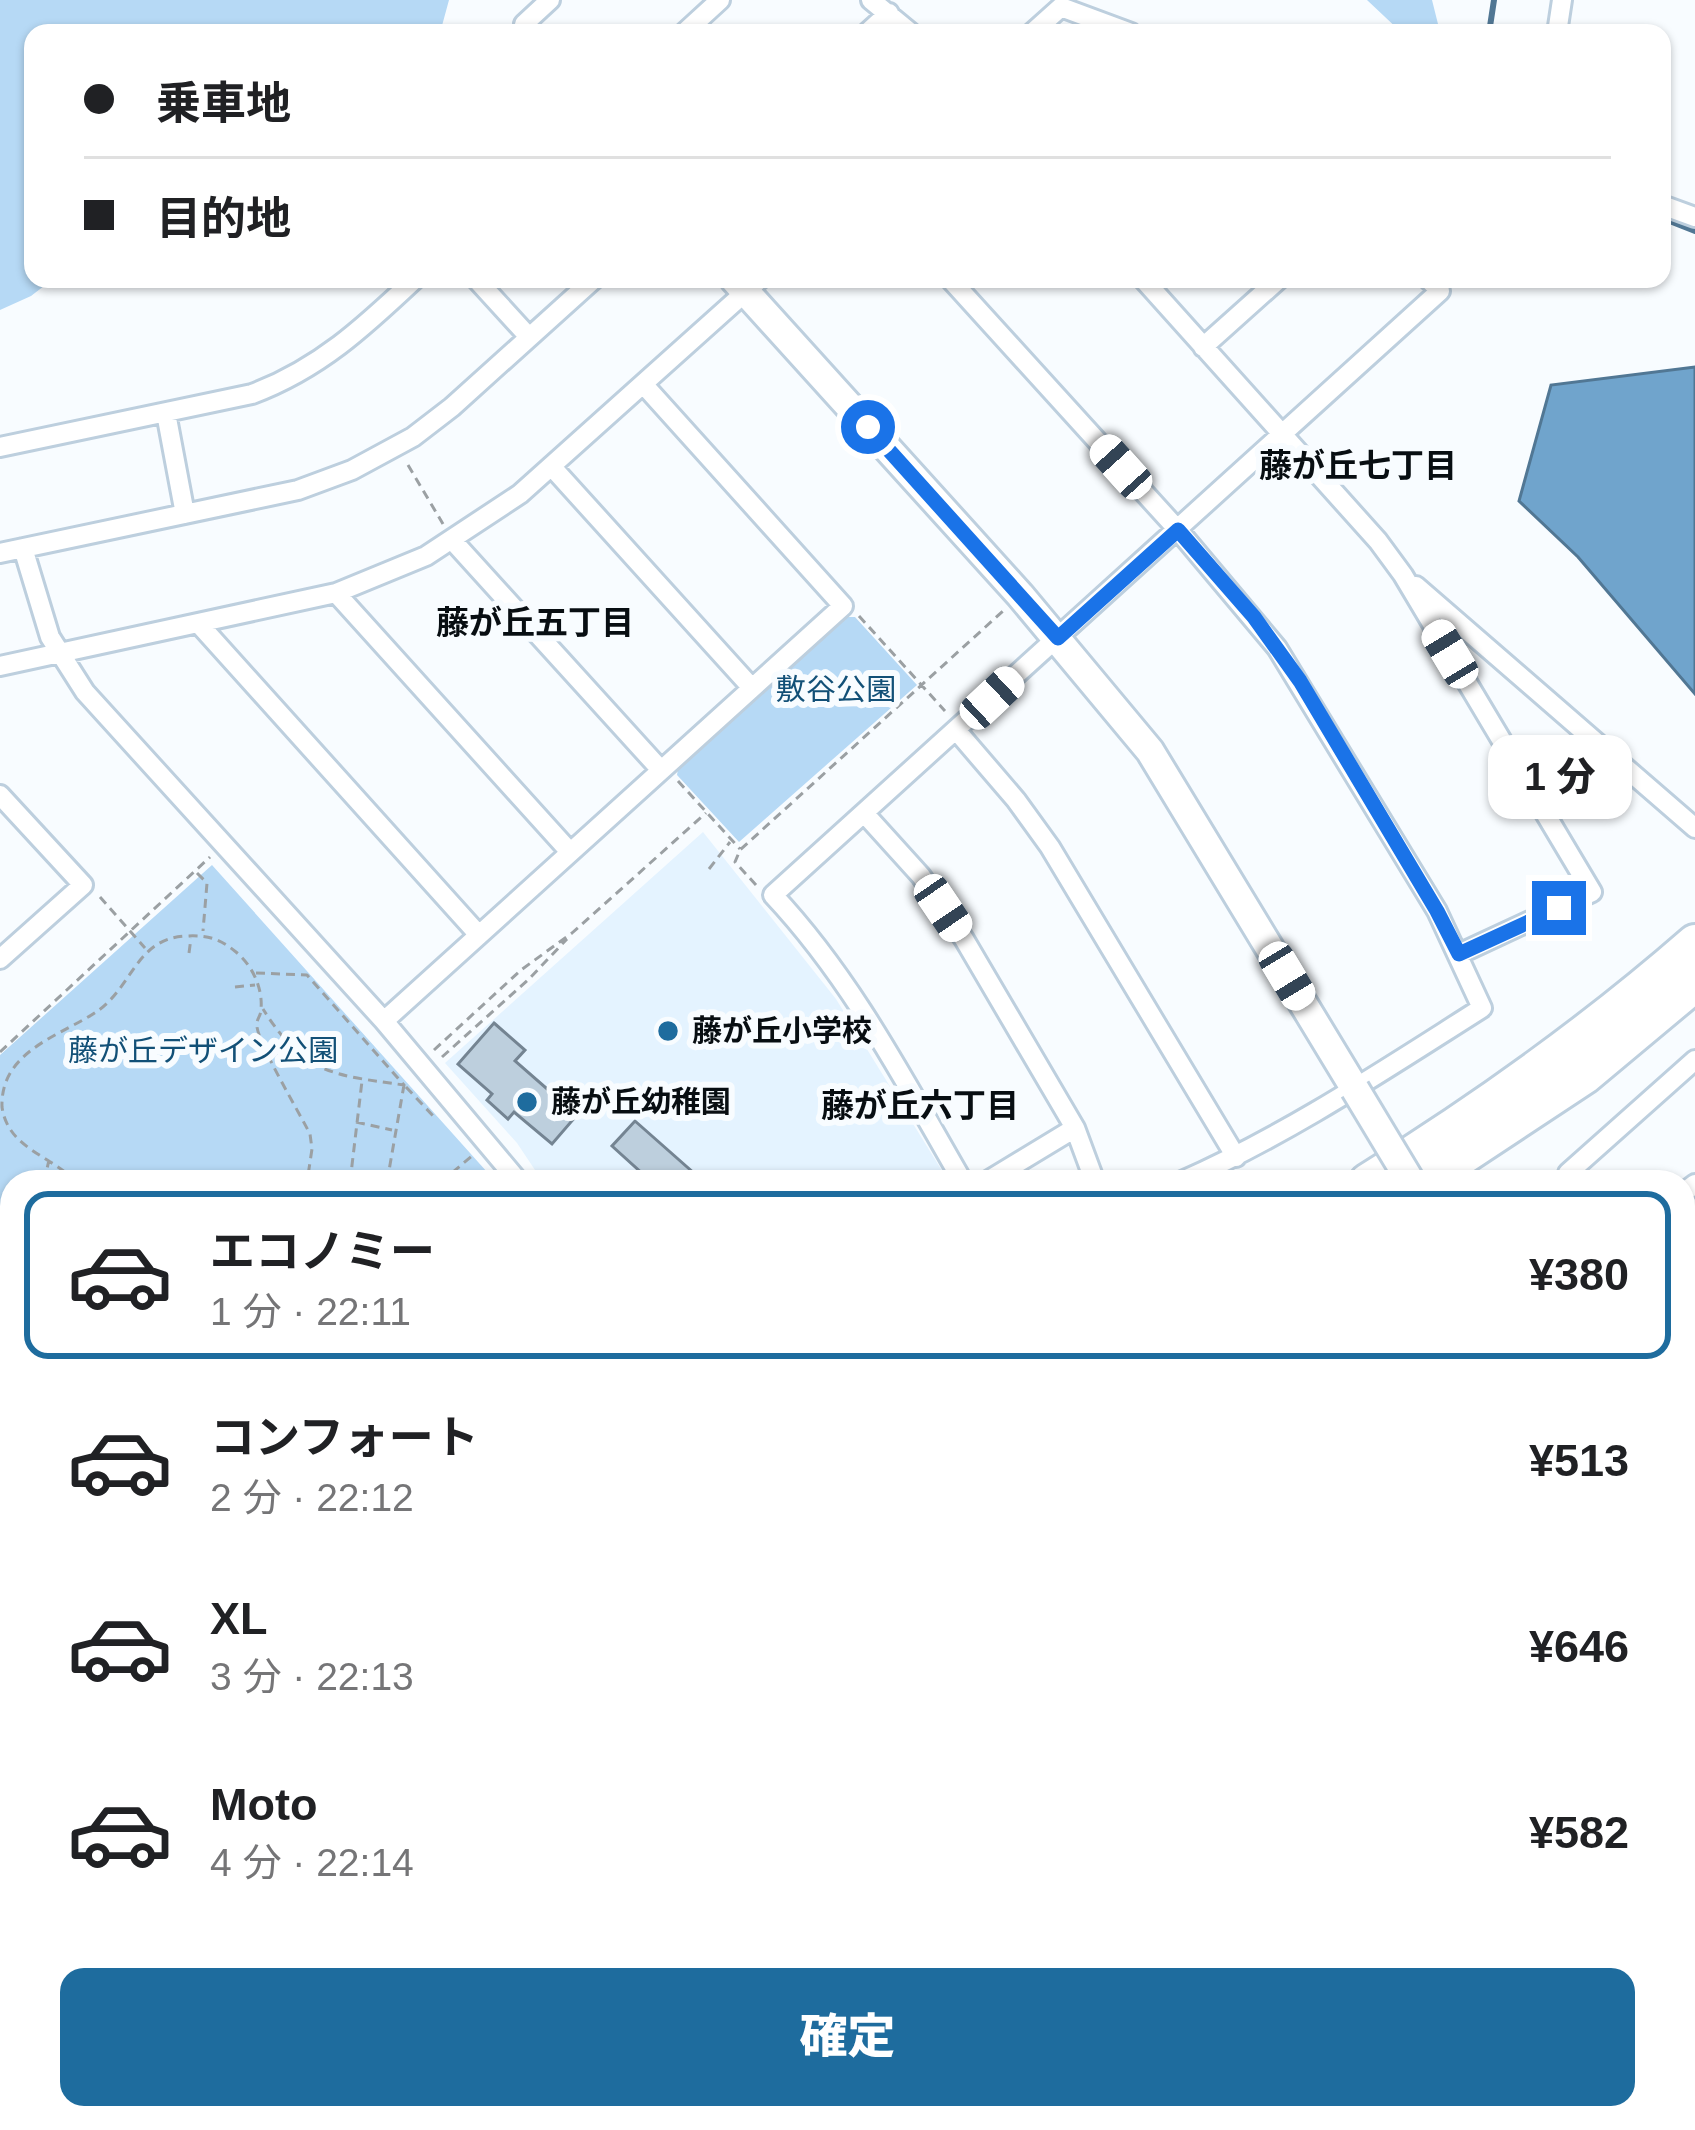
<!DOCTYPE html>
<html lang="ja">
<meta charset="utf-8">
<style>
body{margin:0;font-family:Arial,"Noto Sans JP",sans-serif;background:#f6f6f6;color:#202124;height:100vh;display:flex;flex-direction:column;font-size:45px;white-space:nowrap}
*{box-sizing:border-box;margin:0}
p{font-size:39px;color:#757577}
.icon{flex:none;width:66px;height:66px;fill:none;stroke:currentColor;stroke-width:2;stroke-linecap:round;stroke-linejoin:round}
.map{position:relative;flex:1;overflow:hidden}
.panel{position:absolute;left:0px;top:1170px;width:1695px;height:960px;display:flex;flex-direction:column;background:#fff;border-radius:36px 36px 0 0;box-shadow:0 3px 9px #0004}
.panel>*{flex:none}
.top-card{position:absolute;left:24px;top:24px;width:1647px;height:264px;border-radius:24px;box-shadow:0 3px 9px #0004;display:grid;align-content:center;height:264px;padding:0 60px;background:#fff}
.end{position:absolute;width:54px;height:54px;margin:-27px;border:15px solid #1a73e8;background:#fff;box-shadow:0 0 0 6px #fff}
.from{border-radius:50%}
.bubble{position:absolute;height:84px;border-radius:24px;background:#fff;box-shadow:0 3px 9px #0004;font-size:39px;font-weight:800;line-height:84px;text-align:center}
.car{position:absolute;width:36px;height:72px;margin:-36px -18px;border-radius:15px;box-shadow:0 0 9px 3px #0007;background:linear-gradient(#fff 24%,#345 0 40%,#fff 0 76%,#345 0 86%,#fff 0)}
.top-card b{display:flex;align-items:center;gap:42px;height:114px;font-size:45px}
.top-card b+b{border-top:3px solid #e0e0e0}
.top-card i{width:30px;height:30px;background:#202124}
ul{padding:21px 0 0;list-style:none}
li{display:flex;align-items:center;gap:36px;height:168px;margin:0 24px 18px;padding:0 36px;border:6px solid transparent;border-radius:24px}
li div{flex:1}
li b{display:block;font-size:45px}
li em{font-style:normal;font-weight:800}
li.selected{border-color:#1e6c9e}
li>.icon{width:108px;height:108px;stroke-width:1.5}
.action{display:flex;gap:24px;margin-top:auto;padding:24px 60px}
.action a{flex:1;height:138px;border-radius:24px;background:#1e6c9e;color:#fff;font-size:48px;font-weight:800;line-height:138px;text-align:center}
.map>svg:first-child{display:block}
.built{fill:#e4f3ff}
.green{fill:#b6d9f5}
.water{fill:#70a4cc;stroke:#517794;stroke-width:3}
.lines{fill:none;stroke-linecap:round;stroke-linejoin:round}
.stream{stroke:#517794;stroke-width:6}
.building{fill:#bdcfdd;stroke:#748492;stroke-width:3}
.street-casing{stroke:#bdcfde;stroke-width:24}
.secondary-casing{stroke:#bdcfde;stroke-width:33}
.highway-casing{stroke:#bdcfde;stroke-width:42}
.path{stroke:#9ba0a3;stroke-width:3;stroke-dasharray:9 6;stroke-linecap:butt}
.street{stroke:#fff;stroke-width:18}
.secondary{stroke:#fff;stroke-width:27}
.highway{stroke:#fff;stroke-width:36}
.secondary-bridge-casing{stroke:#bdcfde;stroke-width:33;stroke-linecap:butt}
.secondary-bridge{stroke:#fff;stroke-width:27}
.route{stroke:#1a73e8;stroke-width:15}
.poi-dot{fill:#1e6c9e;stroke:#f8fcff;stroke-width:4.5}
.labels{text-anchor:middle;stroke-width:12;stroke-linejoin:round;paint-order:stroke}
.park-label{font-size:30px;fill:#125077;stroke:#f8fcff}
.poi-label{font-size:30px;font-weight:bold;fill:#080e12;stroke:#f8fcff;text-anchor:start}
.neighbourhood-label{font-size:33px;font-weight:bold;fill:#080e12;stroke:#f8fcff}
</style>
<div class="map">
<svg width="1695" height="2130" viewBox="0 0 1695 2130">
<rect width="100%" height="100%" fill="#f8fcff"/>
<path class="built" d="M703,832L836,999L949,1182H543L517,1143L445,1063Z"/>
<path class="green" d="M0,0H449L440,33H33V279H53L31,296L0,310Z
M1367,0H1432L1439,28L1430,33H1402Z
M843,617H855L917,685L739,842L677,775L678,769Z
M212,865L496,1182H12V1568L0,1571V1055Z"/>
<path class="water" d="M1695,367V694L1578,557L1519,501L1551,385Z"/>
<g class="lines">
<path class="stream" d="M1489,33L1494,0
M1662,218L1695,231"/>
</g>
<path class="building" d="M494,1023L525,1050L515,1061L577,1115L552,1144L514,1112L508,1119L487,1100L492,1094L458,1064Z
M635,1121L704,1182H640L645,1176L612,1146Z"/>
<g class="lines">
<defs>
<path id="street" d="M871,0L911,33
M524,33V24L550,0
M684,33L720,0
M867,33L889,13
M1032,33L1061,7L1131,33
M1557,33L1562,0
M1662,205L1695,217
M476,279L529,337
M950,279L1178,530L1277,648L1437,911L1482,1008C1384,1070 1287,1135 1180,1182
M1143,279L1378,541L1403,575L1592,892L1459,954
M1203,347L1279,279
M166,413L185,514
M0,447L252,394C319,369 364,327 415,279
M552,467L752,688
M453,541L660,769
M23,548L50,637L85,692L384,1021L519,1182
M0,553L298,490L352,470L413,437L452,407L594,279
M1416,586L1695,828
M336,593L570,852
M199,624L478,934
M0,666L336,593L426,556L520,494L760,279
M956,730L1016,800L1050,847L1236,1157
M0,795L83,885L0,959
M864,813L921,876L964,939L1075,1128L1095,1182
M384,1021L843,606L644,385
M963,1182C905,1082 852,979 773,895L1440,291L1428,279
M986,1182L1075,1128
M1573,1182L1568,1173L1695,1060
M1683,1193L1695,1184
M1683,1314L1695,1324
M1683,1366L1695,1351
M1683,1650L1695,1656
M1683,1774L1695,1780
M0,1797L12,1789
M1683,1900L1695,1906
M1683,2025L1695,2030
M451,2118L462,2130
M642,2118L657,2130
M857,2118L871,2130
M1077,2118L1098,2130
M1559,2118L1561,2130
M0,2120L9,2130
M583,2130L596,2118
M1026,2130L1031,2118
M1186,2130L1191,2118
M1347,2130L1353,2118
M1677,2130L1695,2127"/>
<path id="secondary" d="M734,279L1020,595L1150,751L1355,1089
M1683,1484L1695,1491
M0,1845L12,1858
M0,1882L12,1895
M213,2118L223,2130
M247,2118L258,2130"/>
<path id="highway" d="M1368,1182C1484,1110 1592,1033 1695,943
M1423,1182L1585,1075L1695,983
M0,1627L12,1624
M0,1657L12,1654"/>
</defs>
<use href="#street" class="street-casing"/>
<use href="#secondary" class="secondary-casing"/>
<use href="#highway" class="highway-casing"/>
<path class="path" d="M408,465L443,524
M859,616L945,711
M678,781L740,849
M709,869L730,842
M197,873L207,883L203,931
M756,885L735,862L740,850L1003,611
M100,897L145,948
M189,953L191,938
M256,973L307,975L404,1085C332,1075 304,1074 263,1009
M235,987L255,985
M434,1050L521,970L572,933L706,813
M0,1052L210,857
M442,1057L528,980L567,939
M406,1087L436,1119
M356,1122L392,1130
M44,1182L49,1160
M76,1182C51,1155 8,1149 2,1107C0,1049 66,1034 99,1010C133,985 137,938 186,936C207,935 219,938 236,952C252,965 263,988 261,1009C261,1017 256,1018 257,1027C260,1047 299,1112 310,1134L312,1149L307,1182
M350,1182L362,1081
M387,1182L404,1085
M441,1182L472,1156
M0,1541L12,1536"/>
<use href="#street" class="street"/>
<use href="#secondary" class="secondary"/>
<use href="#highway" class="highway"/>
<defs>
<path id="secondary-bridge" d="M1355,1089L1411,1182"/>
</defs>
<use href="#secondary-bridge" class="secondary-bridge-casing"/>
<use href="#secondary-bridge" class="secondary-bridge"/>
</g>
<g class="lines">
<path class="route" d="M868,427L1058,638L1178,530L1254,617L1300,681L1437,911L1459,954L1559,908"/>
</g>
<g class="poi-dot">
<circle cx="668" cy="1031" r="12"/>
<circle cx="527" cy="1102" r="12"/>
</g>
<g class="labels">
<g class="park-label">
<text x="836" y="700">敷谷公園</text>
<text x="203" y="1061">藤が丘デザイン公園</text>
</g>
<g class="poi-label">
<text x="692" y="1041">藤が丘小学校</text>
<text x="551" y="1112">藤が丘幼稚園</text>
</g>
<g class="neighbourhood-label">
<text x="1358" y="477">藤が丘七丁目</text>
<text x="535" y="634">藤が丘五丁目</text>
<text x="920" y="1117">藤が丘六丁目</text>
</g>
</g>
</svg>
<i class="end from" style="left:868px;top:427px"></i>
<i class="end" style="left:1559px;top:908px"></i>
<div class="bubble" style="left:1488px;top:735px;width:144px">1 分</div>
<i class="car" style="left:1121px;top:467px;rotate:318deg"></i>
<i class="car" style="left:1450px;top:654px;rotate:329deg"></i>
<i class="car" style="left:992px;top:698px;rotate:47deg"></i>
<i class="car" style="left:943px;top:908px;rotate:146deg"></i>
<i class="car" style="left:1287px;top:976px;rotate:149deg"></i>
<div class="top-card">
<b><i class="from"></i>乗車地</b>
<b><i></i>目的地</b>
</div>
<section class="panel">
<ul>
<li class="selected"><svg class="icon" aria-label="car" viewBox="0 0 24 24"><path d="M5 17H2v-5l4-1 3-4h7l3 4 3 1v5h-3M9 17h6M6 11h13"/><circle cx="7" cy="17" r="2"/><circle cx="17" cy="17" r="2"/></svg><div><b>エコノミー</b><p>1 分 · 22:11</p></div><em>¥380</em></li>
<li><svg class="icon" aria-label="car" viewBox="0 0 24 24"><path d="M5 17H2v-5l4-1 3-4h7l3 4 3 1v5h-3M9 17h6M6 11h13"/><circle cx="7" cy="17" r="2"/><circle cx="17" cy="17" r="2"/></svg><div><b>コンフォート</b><p>2 分 · 22:12</p></div><em>¥513</em></li>
<li><svg class="icon" aria-label="car" viewBox="0 0 24 24"><path d="M5 17H2v-5l4-1 3-4h7l3 4 3 1v5h-3M9 17h6M6 11h13"/><circle cx="7" cy="17" r="2"/><circle cx="17" cy="17" r="2"/></svg><div><b>XL</b><p>3 分 · 22:13</p></div><em>¥646</em></li>
<li><svg class="icon" aria-label="car" viewBox="0 0 24 24"><path d="M5 17H2v-5l4-1 3-4h7l3 4 3 1v5h-3M9 17h6M6 11h13"/><circle cx="7" cy="17" r="2"/><circle cx="17" cy="17" r="2"/></svg><div><b>Moto</b><p>4 分 · 22:14</p></div><em>¥582</em></li>
</ul>
<div class="action"><a>確定</a></div>
</section>
</div>
